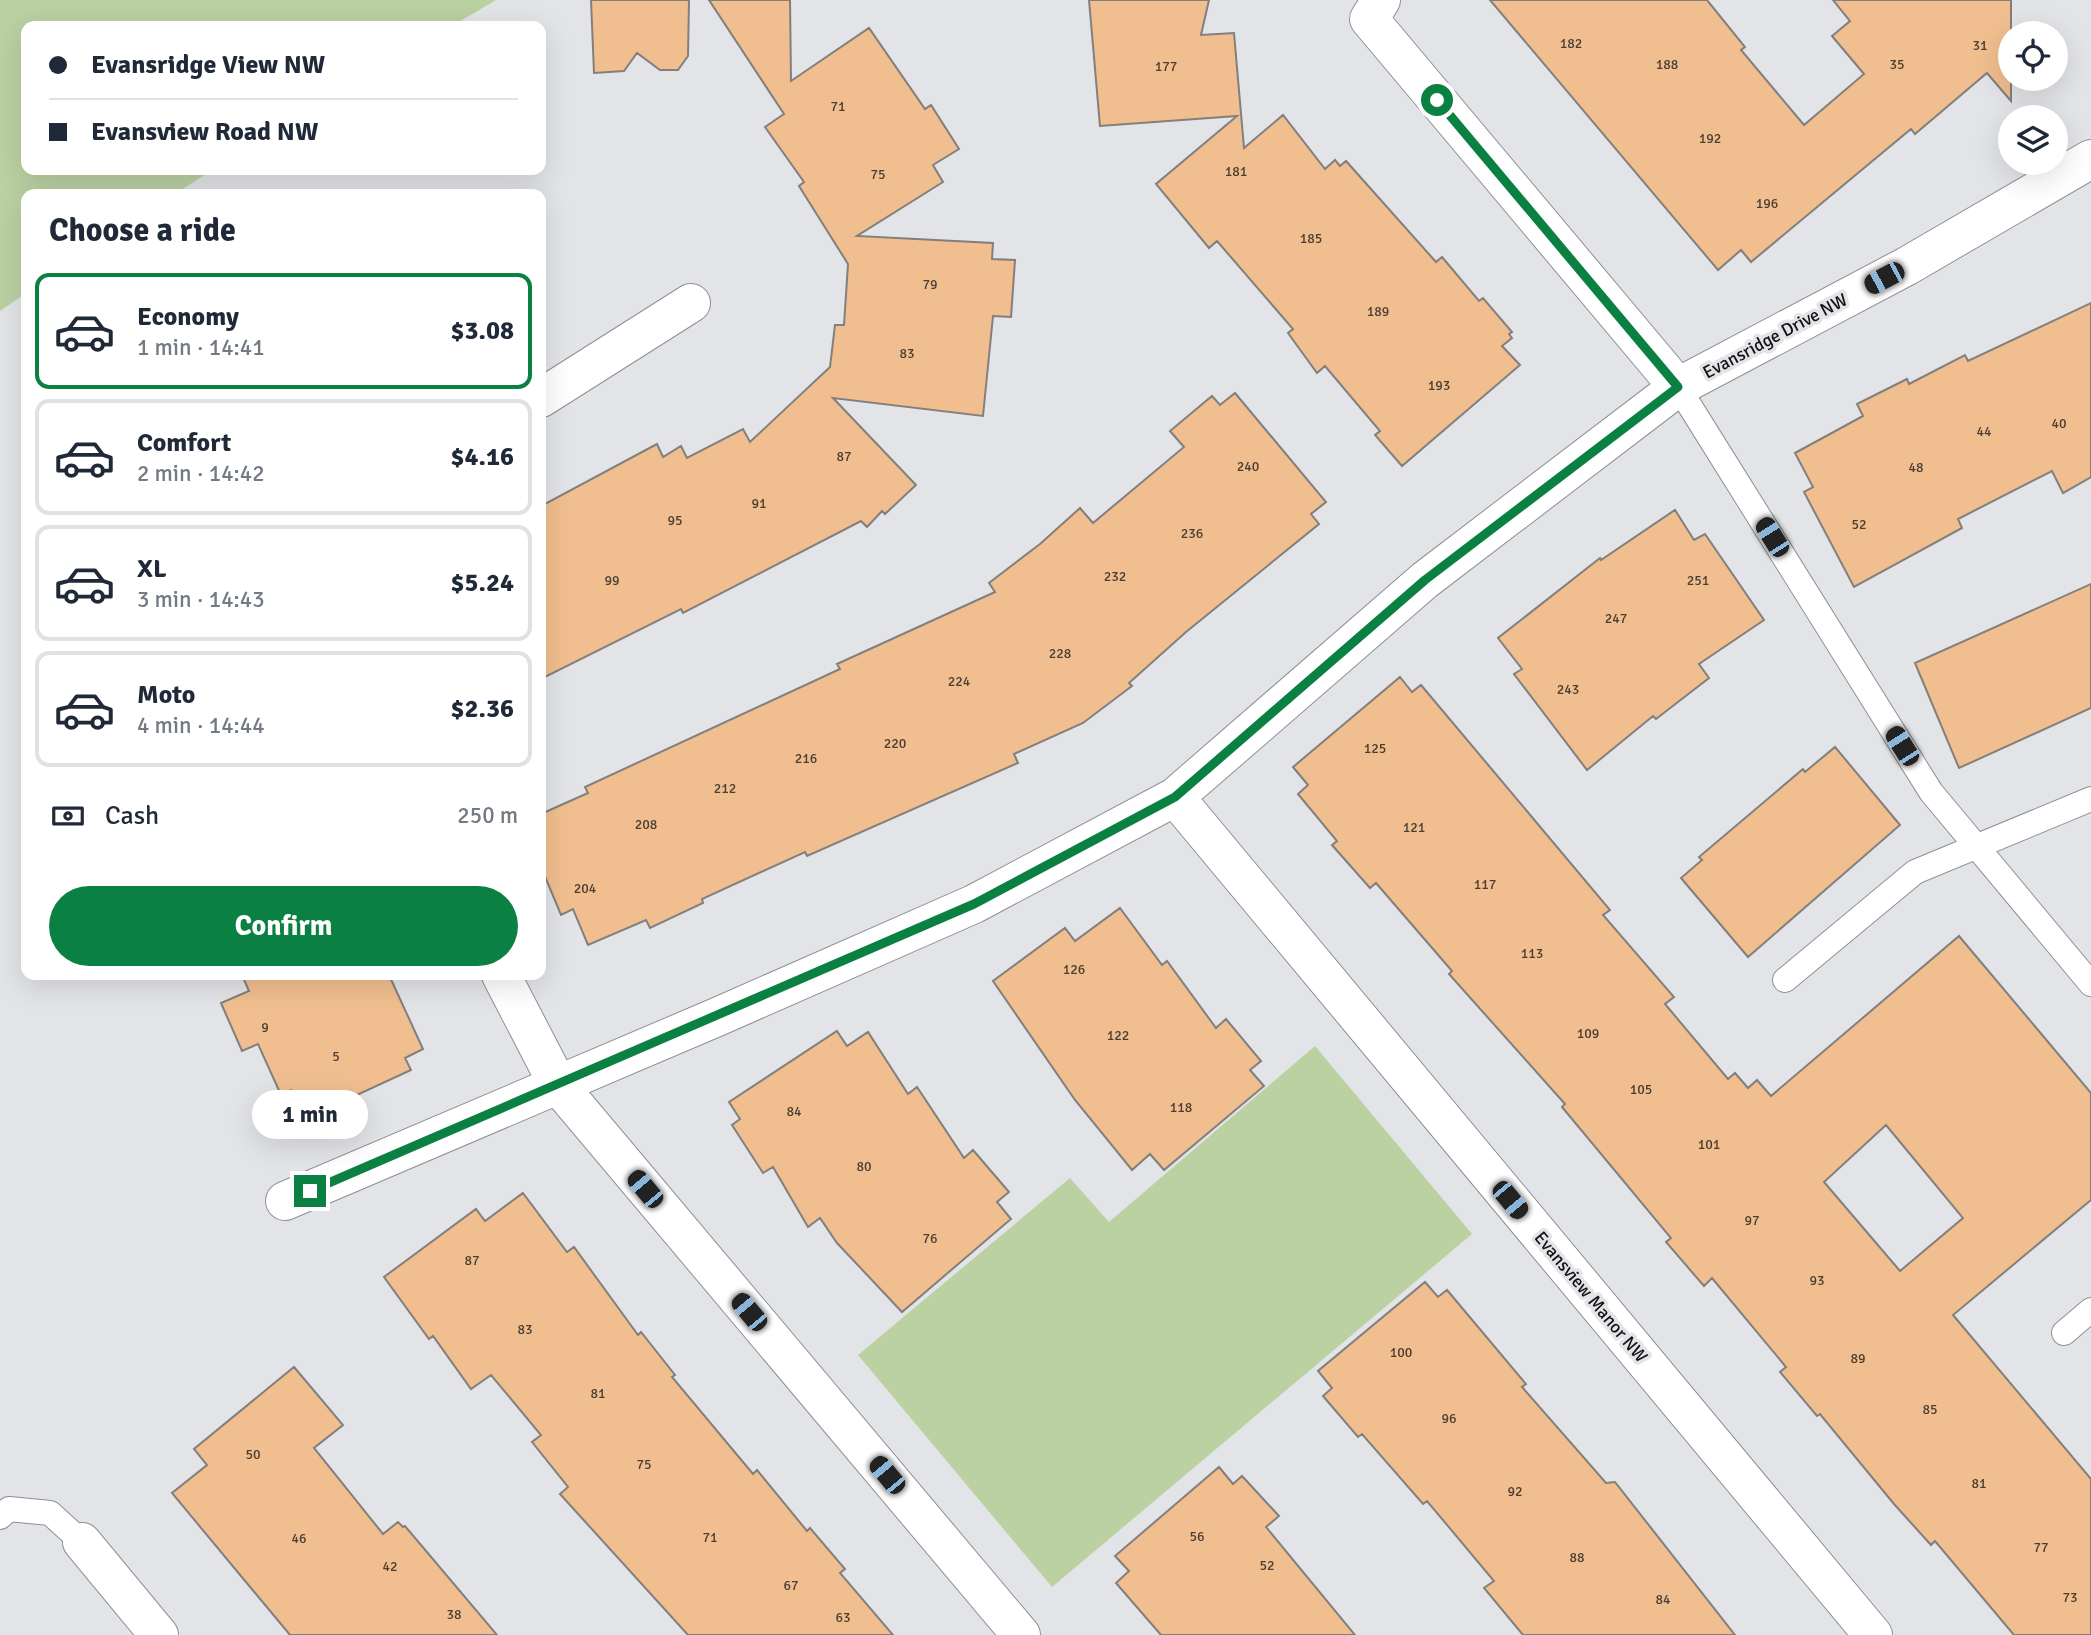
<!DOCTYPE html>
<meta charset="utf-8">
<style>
body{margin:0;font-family:Signika,sans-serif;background:#f6f6f7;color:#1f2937;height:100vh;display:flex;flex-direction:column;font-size:26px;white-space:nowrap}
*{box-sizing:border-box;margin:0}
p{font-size:23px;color:#747a83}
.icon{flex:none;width:38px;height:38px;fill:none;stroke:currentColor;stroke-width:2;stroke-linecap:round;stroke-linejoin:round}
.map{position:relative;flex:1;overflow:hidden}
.side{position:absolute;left:21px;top:189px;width:525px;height:791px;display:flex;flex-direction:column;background:#fff;border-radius:14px;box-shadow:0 7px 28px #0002}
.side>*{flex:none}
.banner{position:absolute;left:21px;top:21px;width:525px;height:154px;border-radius:14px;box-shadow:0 7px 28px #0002;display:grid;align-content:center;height:154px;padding:0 28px;background:#fff}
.buttons{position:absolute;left:1998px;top:21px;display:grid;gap:14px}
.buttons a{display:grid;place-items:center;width:70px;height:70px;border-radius:50%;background:#fff;box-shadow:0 7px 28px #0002;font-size:35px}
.end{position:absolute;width:32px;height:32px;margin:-16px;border:9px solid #0b8043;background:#fff;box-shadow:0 0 0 4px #fff}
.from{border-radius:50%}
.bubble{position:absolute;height:49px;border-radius:24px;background:#fff;box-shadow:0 7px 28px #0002;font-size:23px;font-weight:700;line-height:49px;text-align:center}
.car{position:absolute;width:21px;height:42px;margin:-21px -10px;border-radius:9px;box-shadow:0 0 5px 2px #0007;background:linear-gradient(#222 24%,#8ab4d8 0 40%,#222 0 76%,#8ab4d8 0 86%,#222 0)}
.banner b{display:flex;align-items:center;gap:24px;height:66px;font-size:26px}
.banner b+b{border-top:2px solid #e0e1e3}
.banner i{width:18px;height:18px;background:#1f2937}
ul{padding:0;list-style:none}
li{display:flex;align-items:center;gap:21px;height:116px;margin:0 14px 10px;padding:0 14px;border:4px solid #e0e1e3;border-radius:14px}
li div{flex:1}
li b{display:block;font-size:26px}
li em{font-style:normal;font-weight:700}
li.active{border-color:#0b8043}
li>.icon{width:63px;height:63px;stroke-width:1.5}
h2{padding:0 28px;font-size:32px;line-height:84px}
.pay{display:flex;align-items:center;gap:18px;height:77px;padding:0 28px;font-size:26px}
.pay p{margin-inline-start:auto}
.primary-button{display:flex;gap:14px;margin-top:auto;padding:14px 28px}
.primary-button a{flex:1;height:80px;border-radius:42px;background:#0b8043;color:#fff;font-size:28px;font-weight:700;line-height:80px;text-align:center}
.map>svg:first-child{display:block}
.green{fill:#bbd1a2}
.building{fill:#f1bf8f;stroke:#827f7d;stroke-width:2;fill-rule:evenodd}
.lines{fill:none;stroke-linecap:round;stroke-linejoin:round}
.lane-casing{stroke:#8e9093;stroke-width:26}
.street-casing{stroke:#8e9093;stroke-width:40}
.lane{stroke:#fff;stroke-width:24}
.street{stroke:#fff;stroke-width:38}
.route{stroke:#0b8043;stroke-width:9}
.labels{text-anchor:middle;stroke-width:7;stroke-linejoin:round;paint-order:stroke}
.number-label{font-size:14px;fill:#4a3d32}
.street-label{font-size:18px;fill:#121213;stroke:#e2e4e7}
</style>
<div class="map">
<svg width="2091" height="1635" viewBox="0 0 2091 1635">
<rect width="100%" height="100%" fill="#e2e4e7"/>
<path class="green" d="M0,0H496L452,26H26V170H212L175,194H26V293L0,311Z
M1315,1046L1472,1234L1052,1587L858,1355L1070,1178L1109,1222Z"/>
<path class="building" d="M591,0H689L688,56L678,70H660L637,53L624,71L594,73Z
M709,0H790L791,81L869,28L925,109L931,105L959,149L933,165L943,182L857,236L993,243L992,259L1015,260L1011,317L993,316L983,416L833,398L916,485L885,514L882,511L867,527L861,521L683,613L681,609L541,679V506L657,444L663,457L681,446L687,458L743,429L750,442L830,367L835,325H844L848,264L799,186L804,182L765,127L784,114Z
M1089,0H1209L1201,35L1234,33L1244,148L1283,115L1325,169L1335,160L1340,166L1346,161L1436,262L1442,257L1479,301L1483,298L1512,332L1509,334L1512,338L1502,346L1520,365L1402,466L1375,435L1380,431L1325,366L1317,373L1288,333L1293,329L1217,241L1209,248L1156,184L1237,116L1100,126Z
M1490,0H1707L1745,47L1741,50L1804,125L1864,74L1832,36L1850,21L1833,0H2011V101L1987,73L1915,134L1911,129L1751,262L1741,250L1718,270Z
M2091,303V477L2063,493L2052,471L1958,519L1962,528L1854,587L1804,492L1813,487L1795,453L1863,416L1857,404L1907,379L1909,384L1965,355L1968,361Z
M1235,393L1326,502L1311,514L1319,524L1186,632L1129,683L1132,686L1083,723L1014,754L1018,763L807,856L805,852L702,899L703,903L650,928L646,920L588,945L573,909L561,915L541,867V814L588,793L585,787L840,669L837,664L995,592L989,583L1040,544L1080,508L1093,523L1184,447L1170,431L1212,396L1220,405Z
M1675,510L1694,540L1705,534L1764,620L1699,664L1709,678L1656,719L1653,716L1587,770L1514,674L1522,669L1498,638L1600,558L1601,560Z
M2091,584V708L1959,768L1915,663Z
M1400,677L1412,692L1421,685L1610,910L1603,915L1674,997L1665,1004L1728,1079L1735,1073L1748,1088L1757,1080L1771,1096L1959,936L2091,1093V1200L1953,1315L2091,1479V1635H2014L1935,1541L1931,1545L1894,1504L1820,1414L1817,1416L1780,1372L1786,1367L1712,1278L1704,1286L1666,1242L1671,1238L1562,1107L1565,1104L1449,974L1452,971L1376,883L1370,888L1332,845L1337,841L1298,794L1308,785L1293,767ZM1886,1125L1963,1218L1900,1271L1824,1182Z
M1835,747L1900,825L1748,957L1681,878L1702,860L1699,857L1803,769L1805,772Z
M1120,908L1162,965L1167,961L1216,1028L1226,1019L1261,1061L1250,1070L1264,1086L1164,1170L1150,1154L1132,1170L1075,1100L993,981L1065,928L1075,941Z
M242,975H389L423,1049L405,1058L411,1070L305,1119L291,1090L281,1095L258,1044L242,1051L221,1003L249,991Z
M837,1031L847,1046L868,1032L908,1094L917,1087L964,1158L973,1150L1009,1192L997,1202L1011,1219L902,1312L837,1243L820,1218L808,1227L773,1167L763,1173L732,1125L740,1119L729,1102Z
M523,1193L567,1252L574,1247L638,1335L641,1332L675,1375L672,1377L753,1474L757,1470L807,1531L810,1528L845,1569L840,1573L893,1635H688L560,1494L568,1487L532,1442L541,1435L491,1375L471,1389L433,1336L429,1339L384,1277L476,1209L485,1221Z
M1425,1282L1438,1297L1447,1290L1526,1384L1522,1387L1606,1483L1615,1482L1735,1635H1523L1484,1588L1494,1581L1427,1501L1423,1504L1362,1434L1358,1437L1323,1396L1332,1388L1318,1371Z
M294,1367L343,1425L314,1448L383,1534L398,1522L403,1527L405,1526L497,1635H290L172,1493L207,1465L194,1449Z
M1219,1467L1233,1484L1242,1476L1279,1516L1266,1527L1355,1635H1161L1116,1583L1129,1571L1115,1556Z"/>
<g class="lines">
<defs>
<path id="lane" d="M1678,387L1931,792L2091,984
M1785,980L1915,872L2091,799
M2064,1333L2091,1310
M0,1517L9,1509L50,1513L82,1542"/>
<path id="street" d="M1381,0L1369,19L1678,387
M541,398L691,303
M1175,797L1873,1635
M501,975L558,1085L1021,1635
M285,1201L717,1017L974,904L1175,797L1425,580L1678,387L1907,266L2091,159
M82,1542L159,1635"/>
</defs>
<use href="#lane" class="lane-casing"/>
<use href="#street" class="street-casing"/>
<use href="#lane" class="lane"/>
<use href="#street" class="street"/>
</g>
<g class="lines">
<path class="route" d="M310,1191L974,904L1175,797L1425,580L1678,387L1437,100"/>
</g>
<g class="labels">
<g class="number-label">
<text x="1571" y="48">182</text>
<text x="1980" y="50">31</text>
<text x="1667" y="69">188</text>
<text x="1897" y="69">35</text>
<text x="1166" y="71">177</text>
<text x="838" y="111">71</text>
<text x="1710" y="143">192</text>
<text x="1236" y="176">181</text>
<text x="878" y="179">75</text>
<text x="1767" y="208">196</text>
<text x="1311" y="243">185</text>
<text x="930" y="289">79</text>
<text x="1378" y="316">189</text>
<text x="907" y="358">83</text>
<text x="1439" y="390">193</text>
<text x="2059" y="428">40</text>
<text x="1984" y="436">44</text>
<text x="844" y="461">87</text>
<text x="1248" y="471">240</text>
<text x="1916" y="472">48</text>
<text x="759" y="508">91</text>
<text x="675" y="525">95</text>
<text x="1859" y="529">52</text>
<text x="1192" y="538">236</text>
<text x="1115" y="581">232</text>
<text x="612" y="585">99</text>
<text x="1698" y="585">251</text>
<text x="1616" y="623">247</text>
<text x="1060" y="658">228</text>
<text x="959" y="686">224</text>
<text x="1568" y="694">243</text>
<text x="895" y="748">220</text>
<text x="1375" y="753">125</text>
<text x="806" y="763">216</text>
<text x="725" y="793">212</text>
<text x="646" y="829">208</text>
<text x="1414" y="832">121</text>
<text x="1485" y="889">117</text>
<text x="585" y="893">204</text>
<text x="1532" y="958">113</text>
<text x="1074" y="974">126</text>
<text x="265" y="1032">9</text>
<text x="1588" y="1038">109</text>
<text x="1118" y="1040">122</text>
<text x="336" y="1061">5</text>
<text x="1641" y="1094">105</text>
<text x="1181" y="1112">118</text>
<text x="794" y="1116">84</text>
<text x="1709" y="1149">101</text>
<text x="864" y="1171">80</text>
<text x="1752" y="1225">97</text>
<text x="930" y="1243">76</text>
<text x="472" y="1265">87</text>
<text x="1817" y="1285">93</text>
<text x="525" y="1334">83</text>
<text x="1401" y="1357">100</text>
<text x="1858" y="1363">89</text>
<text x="598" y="1398">81</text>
<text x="1930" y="1414">85</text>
<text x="1449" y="1423">96</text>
<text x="253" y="1459">50</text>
<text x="644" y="1469">75</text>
<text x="1979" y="1488">81</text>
<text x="1515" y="1496">92</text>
<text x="1197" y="1541">56</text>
<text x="710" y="1542">71</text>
<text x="299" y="1543">46</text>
<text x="2041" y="1552">77</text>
<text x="1577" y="1562">88</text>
<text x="1267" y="1570">52</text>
<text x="390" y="1571">42</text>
<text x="791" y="1590">67</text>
<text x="2070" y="1602">73</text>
<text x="1663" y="1604">84</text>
<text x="454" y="1619">38</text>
<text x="843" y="1622">63</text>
</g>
<g class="street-label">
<text transform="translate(1775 336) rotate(-28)" y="6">Evansridge Drive NW</text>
<text transform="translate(1591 1297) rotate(50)" y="6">Evansview Manor NW</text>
</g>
</g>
</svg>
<div class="buttons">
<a><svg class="icon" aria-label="locate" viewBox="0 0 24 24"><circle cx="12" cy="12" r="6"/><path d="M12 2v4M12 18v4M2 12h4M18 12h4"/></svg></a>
<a><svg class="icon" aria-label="layers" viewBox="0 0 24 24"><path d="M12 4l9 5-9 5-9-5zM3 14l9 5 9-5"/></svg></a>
</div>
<i class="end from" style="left:1437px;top:100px"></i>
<i class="end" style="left:310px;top:1191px"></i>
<div class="bubble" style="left:252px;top:1090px;width:116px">1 min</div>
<i class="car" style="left:1884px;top:278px;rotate:242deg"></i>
<i class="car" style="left:1772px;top:537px;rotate:328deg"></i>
<i class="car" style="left:1902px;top:746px;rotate:328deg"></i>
<i class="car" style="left:645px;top:1189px;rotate:320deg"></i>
<i class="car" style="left:1510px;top:1200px;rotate:140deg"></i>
<i class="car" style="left:749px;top:1312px;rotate:320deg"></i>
<i class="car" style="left:887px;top:1475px;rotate:320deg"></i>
<div class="banner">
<b><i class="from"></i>Evansridge View NW</b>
<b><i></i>Evansview Road NW</b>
</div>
<section class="side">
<h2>Choose a ride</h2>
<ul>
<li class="active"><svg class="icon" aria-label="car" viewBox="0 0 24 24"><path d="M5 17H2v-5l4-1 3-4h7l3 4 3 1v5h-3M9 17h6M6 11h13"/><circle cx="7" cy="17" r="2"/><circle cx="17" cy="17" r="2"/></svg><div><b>Economy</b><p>1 min · 14:41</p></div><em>$3.08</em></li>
<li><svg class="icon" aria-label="car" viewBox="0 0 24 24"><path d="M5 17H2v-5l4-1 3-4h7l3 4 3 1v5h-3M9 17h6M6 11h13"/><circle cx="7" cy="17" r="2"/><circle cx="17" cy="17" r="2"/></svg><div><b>Comfort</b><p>2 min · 14:42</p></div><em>$4.16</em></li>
<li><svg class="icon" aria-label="car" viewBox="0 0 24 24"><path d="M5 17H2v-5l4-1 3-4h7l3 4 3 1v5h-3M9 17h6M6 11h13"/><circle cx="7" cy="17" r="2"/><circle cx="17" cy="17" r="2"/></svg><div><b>XL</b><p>3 min · 14:43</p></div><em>$5.24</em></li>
<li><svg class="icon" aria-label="car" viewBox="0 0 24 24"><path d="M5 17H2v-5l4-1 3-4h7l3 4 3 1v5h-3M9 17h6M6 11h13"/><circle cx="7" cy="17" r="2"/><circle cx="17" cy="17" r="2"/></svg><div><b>Moto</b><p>4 min · 14:44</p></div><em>$2.36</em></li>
</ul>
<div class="pay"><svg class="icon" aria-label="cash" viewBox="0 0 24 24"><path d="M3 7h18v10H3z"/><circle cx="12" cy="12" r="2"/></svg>Cash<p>250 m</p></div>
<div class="primary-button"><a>Confirm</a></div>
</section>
</div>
